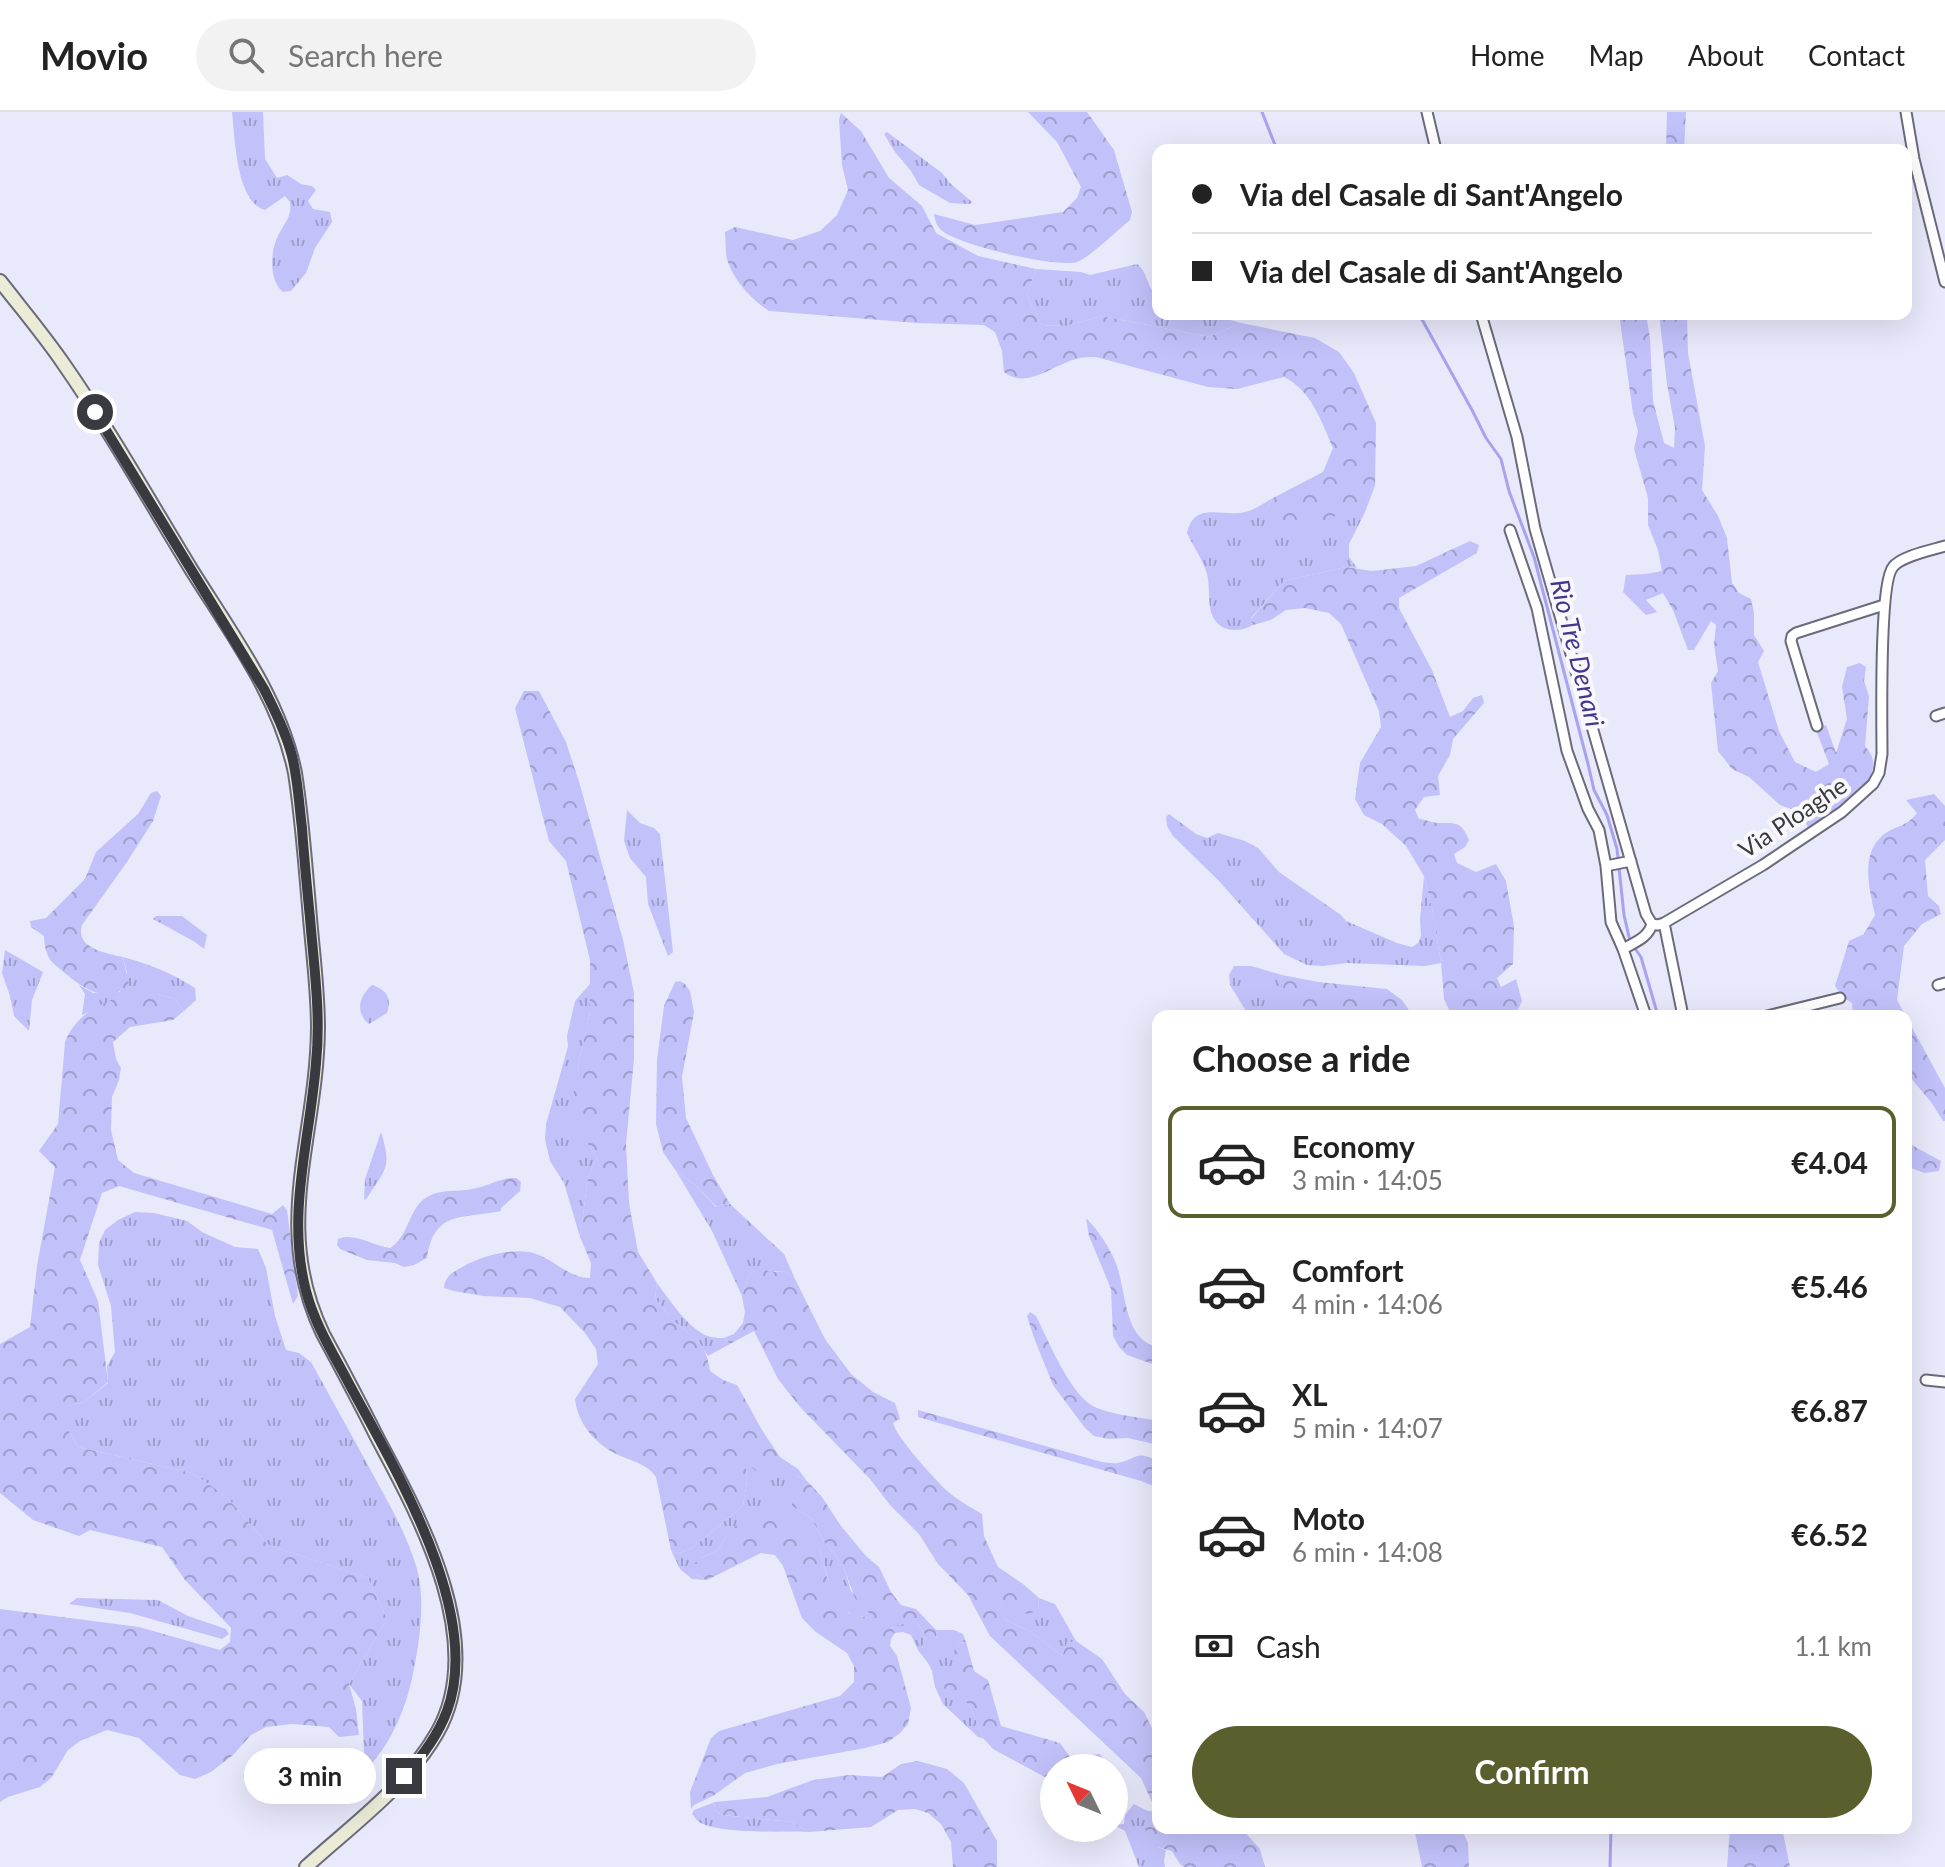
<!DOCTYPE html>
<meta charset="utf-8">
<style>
body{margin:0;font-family:Lato,sans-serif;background:#f2f2f2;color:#222;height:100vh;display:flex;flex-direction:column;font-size:30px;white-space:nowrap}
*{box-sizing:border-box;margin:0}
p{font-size:26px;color:#767676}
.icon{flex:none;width:44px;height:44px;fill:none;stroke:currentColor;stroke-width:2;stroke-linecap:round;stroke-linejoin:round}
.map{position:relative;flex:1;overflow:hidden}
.panel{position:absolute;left:1152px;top:898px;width:760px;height:824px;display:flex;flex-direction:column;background:#fff;border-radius:16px;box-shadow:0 8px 32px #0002}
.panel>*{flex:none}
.top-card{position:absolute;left:1152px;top:32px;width:760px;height:176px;border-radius:16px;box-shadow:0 8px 32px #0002;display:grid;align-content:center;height:176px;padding:0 40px;background:#fff}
.needle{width:52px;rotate:313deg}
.fabs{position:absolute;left:1040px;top:1642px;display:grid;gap:16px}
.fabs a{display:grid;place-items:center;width:88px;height:88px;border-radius:50%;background:#fff;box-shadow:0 8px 32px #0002;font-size:40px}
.end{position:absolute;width:36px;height:36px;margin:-18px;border:10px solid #393940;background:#fff;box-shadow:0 0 0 4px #fff}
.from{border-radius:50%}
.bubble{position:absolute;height:56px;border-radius:28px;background:#fff;box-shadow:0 8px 32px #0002;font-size:26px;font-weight:700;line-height:56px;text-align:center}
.top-card b{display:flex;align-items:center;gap:28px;height:76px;font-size:30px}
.top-card b+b{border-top:2px solid #e0e0e0}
.top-card i{width:20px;height:20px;background:#222}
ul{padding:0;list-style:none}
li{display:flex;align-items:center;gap:24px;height:112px;margin:0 16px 12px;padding:0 24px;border:4px solid transparent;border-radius:16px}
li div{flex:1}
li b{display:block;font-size:30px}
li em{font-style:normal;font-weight:700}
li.selected{border-color:#5b5f2d}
li>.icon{width:72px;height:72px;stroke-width:1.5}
h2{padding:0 40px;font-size:36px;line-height:96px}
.pay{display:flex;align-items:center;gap:20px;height:88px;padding:0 40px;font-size:30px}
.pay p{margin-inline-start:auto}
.button{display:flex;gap:16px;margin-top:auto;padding:16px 40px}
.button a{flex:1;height:92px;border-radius:48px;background:#5b5f2d;color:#fff;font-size:32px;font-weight:700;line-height:92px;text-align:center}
header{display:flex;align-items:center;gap:48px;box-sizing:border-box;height:112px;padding:0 40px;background:#fff;border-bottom:2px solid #e0e0e0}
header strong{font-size:38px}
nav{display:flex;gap:44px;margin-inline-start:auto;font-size:28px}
.search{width:560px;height:72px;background:#f2f2f2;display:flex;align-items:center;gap:20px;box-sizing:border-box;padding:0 28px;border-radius:44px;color:#767676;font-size:30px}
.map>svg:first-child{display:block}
.grass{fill:url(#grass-tufts)}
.forest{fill:url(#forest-crowns)}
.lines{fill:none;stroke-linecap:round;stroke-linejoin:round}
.stream{stroke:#a7a3ee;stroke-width:3}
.minor-casing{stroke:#6b6a7b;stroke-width:13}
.secondary-casing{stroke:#6b6a7b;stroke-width:16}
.minor{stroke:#fff;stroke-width:9}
.secondary{stroke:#eaecd7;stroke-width:12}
.route{stroke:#393940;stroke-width:10}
.labels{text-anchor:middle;stroke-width:8;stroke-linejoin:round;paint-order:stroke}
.street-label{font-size:24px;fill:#393940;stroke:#f8f8fc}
.water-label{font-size:26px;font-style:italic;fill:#43358b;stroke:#f8f8fc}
</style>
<header>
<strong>Movio</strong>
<div class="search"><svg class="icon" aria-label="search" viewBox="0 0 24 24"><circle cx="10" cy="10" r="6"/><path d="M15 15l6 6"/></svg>Search here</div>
<nav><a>Home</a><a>Map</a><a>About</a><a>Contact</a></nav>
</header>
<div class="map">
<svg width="1945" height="1755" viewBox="0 0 1945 1755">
<defs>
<pattern id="grass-tufts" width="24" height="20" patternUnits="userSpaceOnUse" patternTransform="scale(2)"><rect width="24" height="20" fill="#c2c1fa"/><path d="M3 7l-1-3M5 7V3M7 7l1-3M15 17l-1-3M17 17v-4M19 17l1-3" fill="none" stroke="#9f9ecc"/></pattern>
<pattern id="forest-crowns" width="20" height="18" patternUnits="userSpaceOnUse" patternTransform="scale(2)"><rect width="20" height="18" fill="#c2c1fa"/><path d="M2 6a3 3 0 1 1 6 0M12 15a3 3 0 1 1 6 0" fill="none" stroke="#9f9ecc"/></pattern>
</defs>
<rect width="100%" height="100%" fill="#e9e9fc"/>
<path class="grass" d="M232,0H263L265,47L277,66L287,63L301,72L312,74L316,78L308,89L313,97L330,100L332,110L315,136L306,161L291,179L283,180C268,168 270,136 280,120C286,109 292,103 290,90L285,84L265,98C236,90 235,26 232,0Z
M887,20L942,61L951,72L972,90L970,92L950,91L919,73L911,59L895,40L884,22Z
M1137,152C1148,160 1147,177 1158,185V202H1210L1241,211L1209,225L1102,204L1066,214L1041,213L1027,183L1036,157L1081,160L1090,163Z
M1375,374L1365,400L1349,432V445L1357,456L1346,455L1284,469L1251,506L1253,513C1237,522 1217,520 1211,500C1208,488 1210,474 1207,462C1203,448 1193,434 1187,421C1195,388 1221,406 1245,400C1255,398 1264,391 1273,386L1265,400L1366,388Z
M627,698L640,711L654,716L660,722L673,840L668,844L648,792L646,765L630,746L624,729Z
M1169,702L1196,722L1207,726L1218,721L1245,729L1258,736L1279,760L1341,803L1346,809L1397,831L1412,835L1418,831L1421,824L1420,807L1424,764L1432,796L1441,851L1425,854L1347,851L1323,854L1307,853L1284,842L1218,768L1173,724L1167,714L1166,705Z
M156,804H182L207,823L204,837L195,830L153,807Z
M5,838L43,860L32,888L29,919L14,904L10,884L2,861Z
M123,845C149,852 172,861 195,876L196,888L184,899L175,887L157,882L118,886L82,903L85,882L79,873L93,881L120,880L127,861Z
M1234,854H1251L1282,863L1280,869L1306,900L1323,904H1249L1230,873L1229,863Z
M590,872V900L577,959L581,998L589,1034L597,1045L588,1066L580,1125L564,1071L550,1049L545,1027L546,1012L564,949L568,934L567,924L575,889Z
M372,873C387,878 392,886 387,901L369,912C354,900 360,883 372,873Z
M381,1020C392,1056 386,1056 367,1086L364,1088L365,1067Z
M676,1059L695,1073L716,1095L730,1092L784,1142L795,1167L784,1159C768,1161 765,1154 749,1162L742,1184L712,1119Z
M135,1100L154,1101L187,1109L202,1120L235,1135L258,1137L266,1156L275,1204L286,1238L299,1241L311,1250C331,1286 351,1322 370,1357C388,1390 407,1422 417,1457C426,1490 419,1534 412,1566C404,1604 386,1641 357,1667L364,1641L362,1589L349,1572L387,1507L368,1466L268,1433L226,1384L192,1361L78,1335L68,1318V1294L84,1290L108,1271L107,1254L115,1240L111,1194L98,1153L99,1131L105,1118L118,1108Z
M657,1171C669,1187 690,1220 711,1225C715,1226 720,1226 724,1226L730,1232L708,1244L699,1230L670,1206L655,1186Z
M780,1345L798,1357L807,1369L795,1363L792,1394L812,1407L824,1430L838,1446L845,1459L851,1479L872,1503L868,1506C863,1504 854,1504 850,1501C832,1491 825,1456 820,1438L726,1425L717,1439L701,1446L695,1462L707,1468L692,1467L680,1457L671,1438L677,1442L692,1436L743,1394L747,1369L746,1356L750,1354L780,1361Z
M77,1486L158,1488L188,1504L226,1517L229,1522L222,1527L130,1501L69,1492Z
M1039,1486L1055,1492L1076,1529L1067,1531L1062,1544L1031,1520L1004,1507L997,1497L1001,1490L1038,1498Z
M916,1509L925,1522L922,1536L937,1528L936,1518H954L963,1522L966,1530L959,1531L953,1543V1559L950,1581H960L971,1596L984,1627L978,1625L943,1592L935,1575L932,1559L928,1551L918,1538L911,1523L903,1520L895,1521L892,1514Z
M715,1690L714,1698L722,1703L793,1710L809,1720C783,1719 722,1722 701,1711C696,1709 696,1706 692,1702L694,1698Z
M1134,1692L1148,1699H1156L1157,1735L1166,1738L1164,1749L1165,1755H1139L1125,1719L1114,1713L1124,1712L1125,1703Z"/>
<path class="forest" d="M1028,0H1087L1114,38L1132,100L1130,108C1119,117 1089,146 1077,150C1057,156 957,133 941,118C936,113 935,108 934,102L975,113L1063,100L1077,86L1081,75L1057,30Z
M1667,0H1686L1684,38H1666Z
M841,1L861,19L889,66L922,94L936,121L978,144L1036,157L1027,183L1041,213L1066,214L1102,204L1209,225L1241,211L1315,226L1339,240L1354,261L1376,311L1375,374L1366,388L1308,418L1278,412L1265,400L1273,386L1323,360L1333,336C1321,309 1312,279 1284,265L1237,277L1208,275L1096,245C1089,245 1082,245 1076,247C1053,253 1026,278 1004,260L1002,239L995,220L984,213L917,211L769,199C752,188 733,168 727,147C725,139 726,129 725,120L735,115L793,128L820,119L837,103L848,78L842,53L839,8Z
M1619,202H1646L1650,226L1653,289L1664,331L1674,336L1675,316L1667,272L1659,202H1687L1688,241L1705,334L1702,378L1718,404L1727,426L1732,471L1739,481L1751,487L1754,501V523L1764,539L1758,550L1779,619L1795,650L1816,660L1829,652L1816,618L1826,613L1836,641L1847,607L1842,575L1847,555L1860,551L1866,555L1864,569L1869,584L1865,634C1869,639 1873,644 1873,650C1875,677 1830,706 1808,715L1799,700L1780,693L1749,665L1732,657L1718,639L1711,571L1718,559L1714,533L1716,513L1711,509L1694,538H1688L1673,498L1663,481L1646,488L1657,500L1646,503L1623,480L1626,463L1646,462L1662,459L1658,438L1648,413V386L1634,337L1638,319L1633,301Z
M1470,429L1479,433L1477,441L1399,486V496L1432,558L1450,605L1463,599L1473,586L1482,583L1484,591L1453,627L1450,643L1438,664L1440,683L1424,685L1415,698L1419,707C1425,707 1432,711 1438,711C1456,711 1461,709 1469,728L1465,735L1454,742L1457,751L1476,760L1496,752L1506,769L1514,814L1513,852L1497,866L1501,875L1516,867L1522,889L1515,904H1452L1444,887L1441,851L1432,796L1424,764L1406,734L1382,712L1364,703L1355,687L1360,651L1381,615L1379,599L1341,512L1329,501L1305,496L1286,498L1271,508L1253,513L1251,507L1284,469L1346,455L1372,459L1416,454Z
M524,579H539L566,630L580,673L623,828L634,881V947L626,1032L629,1091L638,1140L657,1171L655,1186C661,1193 665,1201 672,1207C692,1227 706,1227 710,1259L723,1268L737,1273L762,1318L780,1345V1361L767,1368L750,1354L746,1356L747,1369L743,1394L692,1436L677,1442L671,1438L656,1365C648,1353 635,1350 623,1345C598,1335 578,1314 575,1287L598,1252L596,1237L585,1221L560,1195L530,1186L483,1184L454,1179L444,1176C445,1163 454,1160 464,1154C483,1143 518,1134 539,1143C556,1150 571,1166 590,1166L591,1151L580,1125L588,1066L597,1045L589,1034L578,1012L581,998L573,985L577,959L590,900V848L566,749L549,729L515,596Z
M157,679L161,684L153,709L127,750L82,813C75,836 105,841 123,845L129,873C107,892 85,878 66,862C61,858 55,853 51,849C46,842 44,832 44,824L31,815L30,809L46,806L85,767L96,740L138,702L151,681Z
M1934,682L1945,694V728L1925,748L1928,784L1939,794L1941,802L1922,812L1904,834L1897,888L1945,976V1009H1943L1931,990L1910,965H1906V904H1853L1852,891L1843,885L1835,874L1849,829L1864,822L1875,803C1870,779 1860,745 1881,725C1892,714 1906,716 1917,701L1906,688Z
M1282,863L1318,870L1387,877L1402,888L1413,904C1391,904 1320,908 1304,898C1292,891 1286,881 1279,869Z
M680,869L685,872L690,879L694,900L682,965L686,1006L713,1063L730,1092L717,1095L695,1073L676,1059L663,1040L656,1012L657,948L664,894L675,870Z
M157,882L175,887L184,899L173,908L130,915L113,930L116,947L121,956L119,968L112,985L111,1018L118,1048L134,1061L272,1102L283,1093L287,1098L298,1184L293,1192L272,1118L119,1074L102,1081L80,1148L98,1189L108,1270L84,1290L68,1294V1318L78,1335L192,1361L226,1384L268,1433L368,1466L387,1507L349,1572L356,1597L359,1623L339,1625L329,1615L292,1612L266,1615L251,1623L233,1643L211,1660L195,1667L180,1663L139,1626L107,1618L80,1629L68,1638L51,1666L40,1675L8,1685L0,1690V1497L139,1515L220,1538L230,1530L231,1516L185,1468L162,1435L90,1418L79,1424L33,1408L0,1381V1232L30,1215L37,1154L55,1055L39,1039L58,1012L65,930C74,907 94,893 118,886C129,883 144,883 157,882Z
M1906,1030L1941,1049L1939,1059L1924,1061L1906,1054Z
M510,1066H516L521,1070L520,1079L501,1096V1099C462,1107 434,1098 427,1146L414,1153L404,1155L395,1151L367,1148L340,1137L337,1133L338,1127C355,1120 372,1134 390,1136C406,1126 407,1108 418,1093C433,1075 452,1081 472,1077C485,1075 497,1068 510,1066Z
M1086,1106C1098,1118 1108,1133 1115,1149C1127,1176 1122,1228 1158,1235V1254L1127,1243L1119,1235L1113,1224L1111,1177L1089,1124Z
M760,1157L776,1160L784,1159L795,1167L825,1227L851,1262L873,1280L895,1291L900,1307L893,1311C897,1326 933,1365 945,1377C956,1387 970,1395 982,1402L984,1424L998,1455L1023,1472L1039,1486L1038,1498L1028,1502L1001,1490L998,1497L1004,1507L1031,1520L1062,1544L1067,1531L1076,1529L1102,1547L1125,1582L1144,1600L1154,1620L1158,1621V1716H1241L1260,1737L1265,1755H1184L1180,1752L1172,1739L1157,1735L1145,1718L1148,1706L1156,1699L1141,1666L990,1524L968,1483L938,1452L919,1422L890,1393L870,1367L800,1295L778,1267L754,1219L730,1232L724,1226L734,1222L743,1211L745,1200L742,1184L749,1162Z
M1030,1200L1036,1204C1049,1229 1071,1286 1097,1296C1115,1303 1138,1305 1158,1309V1333L1128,1326L1109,1327L1094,1324L1085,1316L1053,1273L1034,1226L1027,1204Z
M918,1298L1102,1350C1103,1350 1116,1352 1117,1351C1137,1348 1134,1337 1158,1349V1376L1141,1369L918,1305Z
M795,1363L807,1369L822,1385L841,1414L866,1444L879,1455L891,1480L901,1493L916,1497L936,1518L937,1528L934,1540L927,1542L922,1537L925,1522L916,1509L892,1515L895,1521L891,1527L890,1534L897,1544L911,1596L908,1612L900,1621L888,1630L865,1636L777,1652L745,1661L713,1684L694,1693L691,1697L690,1680L711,1626L719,1619L840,1584L854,1570V1554L847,1541L816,1520L802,1506L783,1454L775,1443L761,1441L707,1468L695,1462L694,1452L701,1446L717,1439L726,1425L744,1404L764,1400H788L820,1438L827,1465L837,1487L849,1501L868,1506L871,1503L855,1486L845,1459L838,1446L824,1430L812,1407L792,1394V1389L784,1379L786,1369Z
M966,1530L974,1559L988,1568L1001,1614L1060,1631L1070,1645L1100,1642L1110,1656L1088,1653L1086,1656H1054V1670L993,1637L984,1627L971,1596L960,1582L950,1581L944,1576L945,1566L953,1559L952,1543L959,1531Z
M918,1649L947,1657L964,1671L997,1729V1755H953L951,1730L941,1712L928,1701L915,1697L898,1698L871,1715L809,1720L793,1710L722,1703L714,1698L715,1690L767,1685L813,1668L849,1663L882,1665L901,1652Z
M1414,1716H1461L1468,1731L1469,1755H1422Z
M1730,1716H1782L1790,1755H1727Z"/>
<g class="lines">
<path class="stream" d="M1262,0L1277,38
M1419,202L1472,298L1486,326L1501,347L1509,379L1534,445L1588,652L1594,678L1607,703L1617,737L1624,803L1630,829
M1634,835L1641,845L1658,904
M1610,1755L1611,1716"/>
<defs>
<path id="minor" d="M1427,0L1436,38
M1906,0L1914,47L1945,170
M1481,202L1517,325L1535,417L1646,802L1652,812
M1510,418L1537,496L1567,639L1588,697L1599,718L1606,754L1611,810L1623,837L1646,904
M1936,604L1945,601
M1817,614L1791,529L1792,524L1796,521L1884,493
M1606,754L1631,749
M1664,811L1683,904
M1652,812L1658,813L1664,811L1763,753L1842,700L1873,672L1879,661L1882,642C1882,612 1879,471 1893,455C1901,444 1932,438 1945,434
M1623,837C1635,830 1648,826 1652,812
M1938,873L1945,871
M1767,904L1840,886
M1926,1268L1945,1270"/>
<path id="secondary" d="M0,169C21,196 43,222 63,251C109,317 149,388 191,457C231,521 280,586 295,661C302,705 305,750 309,794C312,835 318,875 318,916C317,1026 271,1114 323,1222C342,1257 361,1293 379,1329C422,1409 488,1532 437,1621C406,1675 351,1714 306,1755"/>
</defs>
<use href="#minor" class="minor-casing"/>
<use href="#secondary" class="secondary-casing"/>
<use href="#minor" class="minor"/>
<use href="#secondary" class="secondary"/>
</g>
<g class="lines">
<path class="route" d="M95,300L264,577C275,599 286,621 292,644C298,668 299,692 302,716C304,746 307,776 310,806C314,855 321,903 316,951C310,1028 286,1102 306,1179C314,1210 331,1238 346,1266C392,1353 484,1499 447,1599C438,1623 422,1645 404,1664"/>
</g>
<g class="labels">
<g class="street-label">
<text transform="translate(1793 706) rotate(-34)" y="8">Via Ploaghe</text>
</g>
<g class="water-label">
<text transform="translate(1577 541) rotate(76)" y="9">Rio Tre Denari</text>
</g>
</g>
</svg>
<div class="fabs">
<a><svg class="needle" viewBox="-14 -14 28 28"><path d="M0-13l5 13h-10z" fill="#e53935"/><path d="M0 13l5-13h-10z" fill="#767676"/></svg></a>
</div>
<i class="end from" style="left:95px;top:300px"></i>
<i class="end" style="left:404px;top:1664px"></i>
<div class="bubble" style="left:244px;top:1636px;width:132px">3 min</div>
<div class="top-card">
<b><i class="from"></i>Via del Casale di Sant'Angelo</b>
<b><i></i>Via del Casale di Sant'Angelo</b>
</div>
<section class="panel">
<h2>Choose a ride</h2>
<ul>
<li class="selected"><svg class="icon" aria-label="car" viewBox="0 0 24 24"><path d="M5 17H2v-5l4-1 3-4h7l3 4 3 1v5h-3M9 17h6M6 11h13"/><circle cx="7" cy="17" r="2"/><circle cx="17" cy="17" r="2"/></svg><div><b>Economy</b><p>3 min · 14:05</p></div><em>€4.04</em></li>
<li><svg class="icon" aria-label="car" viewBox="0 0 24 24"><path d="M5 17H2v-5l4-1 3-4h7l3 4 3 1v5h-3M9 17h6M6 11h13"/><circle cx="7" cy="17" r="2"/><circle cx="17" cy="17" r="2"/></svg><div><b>Comfort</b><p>4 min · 14:06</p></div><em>€5.46</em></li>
<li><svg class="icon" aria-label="car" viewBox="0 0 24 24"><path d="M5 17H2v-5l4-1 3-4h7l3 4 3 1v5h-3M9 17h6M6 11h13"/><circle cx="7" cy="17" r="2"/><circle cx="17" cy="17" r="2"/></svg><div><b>XL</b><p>5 min · 14:07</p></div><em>€6.87</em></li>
<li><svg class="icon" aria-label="car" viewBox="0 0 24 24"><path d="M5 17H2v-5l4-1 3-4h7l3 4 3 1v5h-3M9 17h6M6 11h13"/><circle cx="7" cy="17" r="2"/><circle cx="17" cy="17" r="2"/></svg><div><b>Moto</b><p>6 min · 14:08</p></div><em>€6.52</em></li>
</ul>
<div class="pay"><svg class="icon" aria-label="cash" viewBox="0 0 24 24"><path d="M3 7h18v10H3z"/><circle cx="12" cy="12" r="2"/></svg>Cash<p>1.1 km</p></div>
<div class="button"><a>Confirm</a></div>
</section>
</div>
